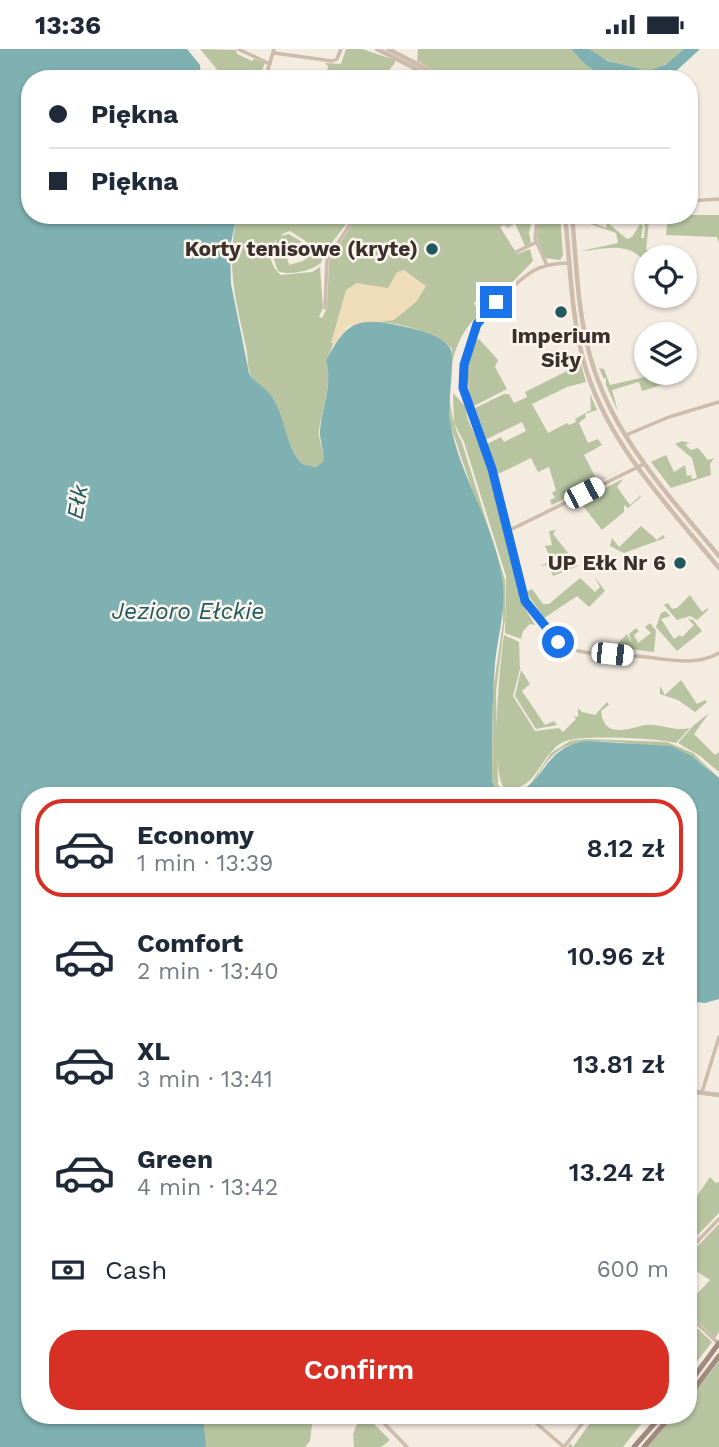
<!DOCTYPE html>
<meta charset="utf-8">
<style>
body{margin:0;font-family:"Work Sans",sans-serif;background:#f2f2f3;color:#1f2937;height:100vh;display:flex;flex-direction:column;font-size:26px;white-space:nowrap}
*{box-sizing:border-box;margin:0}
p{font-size:23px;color:#747a83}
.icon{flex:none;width:38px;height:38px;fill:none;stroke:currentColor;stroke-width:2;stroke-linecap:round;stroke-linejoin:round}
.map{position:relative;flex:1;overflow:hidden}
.sheet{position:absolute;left:21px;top:738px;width:676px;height:637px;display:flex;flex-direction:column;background:#fff;border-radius:28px;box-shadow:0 2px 5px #0004}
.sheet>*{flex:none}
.top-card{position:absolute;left:21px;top:21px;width:677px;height:154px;border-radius:28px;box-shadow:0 2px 5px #0004;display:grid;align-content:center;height:154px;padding:0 28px;background:#fff}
.buttons{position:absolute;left:634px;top:196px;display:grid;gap:14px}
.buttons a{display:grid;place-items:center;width:63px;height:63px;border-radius:50%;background:#fff;box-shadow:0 2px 5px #0004;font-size:35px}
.end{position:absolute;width:32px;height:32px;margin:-16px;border:9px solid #1a73e8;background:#fff;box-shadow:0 0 0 4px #fff}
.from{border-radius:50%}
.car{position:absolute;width:21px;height:42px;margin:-21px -10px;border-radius:9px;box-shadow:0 0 5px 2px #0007;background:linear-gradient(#fff 24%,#345 0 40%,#fff 0 76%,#345 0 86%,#fff 0)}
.top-card b{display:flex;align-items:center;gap:24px;height:66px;font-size:26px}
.top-card b+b{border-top:2px solid #e0e1e3}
.top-card i{width:18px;height:18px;background:#1f2937}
ul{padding:12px 0 0;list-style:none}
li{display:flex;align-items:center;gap:21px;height:98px;margin:0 14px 10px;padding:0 14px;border:4px solid transparent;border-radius:28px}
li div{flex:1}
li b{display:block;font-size:26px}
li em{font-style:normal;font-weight:600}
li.active{border-color:#d93025}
li>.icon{width:63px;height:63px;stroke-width:1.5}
.pay{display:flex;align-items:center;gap:18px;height:77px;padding:0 28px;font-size:26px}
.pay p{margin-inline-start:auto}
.primary-button{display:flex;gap:14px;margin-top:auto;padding:14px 28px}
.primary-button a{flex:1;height:80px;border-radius:28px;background:#d93025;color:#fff;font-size:28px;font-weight:600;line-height:80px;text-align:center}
.status{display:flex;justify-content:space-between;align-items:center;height:49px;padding:0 35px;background:#fff;direction:ltr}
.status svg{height:19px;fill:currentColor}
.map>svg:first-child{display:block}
.green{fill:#b8c4a0}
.sand{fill:#efdcb8}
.water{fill:#7fb0b2}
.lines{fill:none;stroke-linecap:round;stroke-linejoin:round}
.minor{stroke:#cdbbac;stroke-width:3.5}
.tertiary{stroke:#cdbbac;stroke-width:4.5}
.secondary{stroke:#a18a7d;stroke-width:5}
.route{stroke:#1a73e8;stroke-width:9}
.poi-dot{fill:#1f5a5e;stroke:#fbf5ee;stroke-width:2.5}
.labels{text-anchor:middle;stroke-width:5;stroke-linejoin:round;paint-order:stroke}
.poi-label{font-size:21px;font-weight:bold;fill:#3b302b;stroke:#fbf5ee;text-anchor:end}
.water-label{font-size:23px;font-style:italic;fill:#1f5a5e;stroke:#fbf5ee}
</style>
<div class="status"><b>13:36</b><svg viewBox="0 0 49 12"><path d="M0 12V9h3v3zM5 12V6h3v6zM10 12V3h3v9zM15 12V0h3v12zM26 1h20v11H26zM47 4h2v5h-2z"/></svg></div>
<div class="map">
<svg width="719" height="1398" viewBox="0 0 719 1398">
<rect width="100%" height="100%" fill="#f4ebe1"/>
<path class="green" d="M200,0L236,1L237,5L252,12L254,10L265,14L261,24L253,20L249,30H225Z
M346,0H362L395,11V14L381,30H326L328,17L325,14L341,15Z
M418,0H571C594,25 604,26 636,30H450L417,12Z
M589,0H684C676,6 667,16 657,20C641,26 601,11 589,0Z
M237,166H353L324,204L290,182C270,187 263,212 281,226L312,223L320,218L323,259L319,268L322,269L327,259L329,212L358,166H533L529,184L531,194L525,197L515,174L508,179L504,176L500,178L517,205L530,200L533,212L496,250L491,244L494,240L491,237L474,254L480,265C446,292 441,355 462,394L505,531V570L496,642L498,736L504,741L514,743L529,737L551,704L570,692L586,690L667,693L693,704L719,729C709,723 701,710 689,707C660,697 584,683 558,702C536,718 536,747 503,747L495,740L492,731L493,642L503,573L502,529L450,375L448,341L452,300C435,280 368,263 345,279C335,286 332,301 326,311C333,334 322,358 319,381C318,392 325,402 323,414L316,418L302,415C287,397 284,373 274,352C269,340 254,337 250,324C247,316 248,306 246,298C235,248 226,217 237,166Z
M539,166H560L563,206L560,211L545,209L537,188Z
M610,166L614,167L609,175L627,190L632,188L640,175L643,177L641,189H644L645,176L629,166H637L649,173L646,201L659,202L661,208H646V215C630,191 606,200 581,202L618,194L616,184L578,171L583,169L606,179Z
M668,166H719V194L717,188L666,186Z
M289,185L302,193L284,198L289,216L303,212L315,202L323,208L321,214C311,222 289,227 278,222C273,210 270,197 279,187Z
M479,290L498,311L495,318L507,340L472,358L466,325L475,293Z
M581,315L586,333L567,338L532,355L548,384L567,374L569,376L576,373L575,370L591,361L590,345L597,361L585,365L586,368L579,374L588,394L598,390L602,396L584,406L598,433L628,417L552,456L550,451L555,449L552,444L556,441L549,418L538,423L531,409L498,425L487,395L501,388L504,393L526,382L522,373L485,391L473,360L504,345H509L514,354L527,348L525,343Z
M599,319L604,320L610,336L658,325L661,336L642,342L639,333L612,341L618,363L606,336V329L604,330Z
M453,344L465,357L468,371L490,420L522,547L519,549L535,576L530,575L523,582L521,590L505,584L506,527L464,393L454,374Z
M682,392L690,394L685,396L691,401L698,399L708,411L714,409L710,415L711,426L671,439L651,413L666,406L674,423L685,416L687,427L691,426L692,430L697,429L692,409L675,395Z
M628,429L641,448L628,459L624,456V463L602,481L580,453L571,456L623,430L617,438L630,456L640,447Z
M641,477L657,491L663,486L665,489L624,504L610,497L612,489L619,498Z
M556,481L553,485L569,505L564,510L568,517L575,513L578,517L553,527L548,516L540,517L552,512L543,493L545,497L552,496L549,482Z
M594,527L605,542L589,558L577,547L544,569L526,543L532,540L543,555H549L580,529L595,543L600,538Z
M690,546L702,563L708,559V561L697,571L690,567L677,571L664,556L668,554L672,560L677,559Z
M666,562L670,567L661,570L674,590L680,586L682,588L694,576L688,570L693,571L702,582L677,602L656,578L661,564Z
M650,574L656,582L654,603L614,598L627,585L632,595L629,585L636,579L639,582L634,586L638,594L651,584L645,578Z
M504,586L519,593L520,620L513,647L535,682L559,679L563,683L576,670L574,667L578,668V659L582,663L595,666L607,653L609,656L601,662C604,690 627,680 645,676C659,674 676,683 690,679L676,694C660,689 578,685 563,693C539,706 536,745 504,739C490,721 500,611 504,586Z
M521,621L530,635L522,642L545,676L554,672L557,676L536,680L515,647Z
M681,631L697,655L705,651L707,653L695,663L678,651L660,645V637L665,646Z
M709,664L694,685L715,706L719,703V723L700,707L678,694L694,676Z
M710,1128L716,1134L719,1133V1164L688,1196L690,1160H688V1142L692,1148L697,1147Z
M719,1175V1283L715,1289L688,1263V1242L694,1248L710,1231L688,1217V1207Z
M698,1280L712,1293L688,1324V1291Z
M719,1312V1398H647L675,1367H688V1352Z
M185,1367H313L310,1392L305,1398H206Z
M360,1367H366L390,1391L381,1398H354L353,1385Z
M595,1367H645L646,1369L623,1398H568L570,1394L573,1398Z"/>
<path class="sand" d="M404,221L426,237L416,253L394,271L348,277L335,295L331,294L346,241L357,234L388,239L397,223Z"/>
<path class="water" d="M0,0H187L200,16L201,30H30V166H237L230,198L231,235L249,324C255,335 266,338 272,348C286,370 285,396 302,415L316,418L323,413C325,402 319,391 320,381C322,358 333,334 326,311C344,280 351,267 392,275C409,279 439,283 450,299C456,307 447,356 450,372C459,427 494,474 502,529C507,558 498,585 495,614C492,652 492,692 492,731L495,740L503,747H30V1367H203L206,1398H0Z
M571,0H589L608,12L648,22L665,16L684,0H700L674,24L659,30L600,25L585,15Z
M589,692L671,697L692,707L719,729V950L705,954L688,952V747H511C548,733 543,696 589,692Z"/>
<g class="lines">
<path class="minor" d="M238,0L270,15
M274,4L332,12L337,10L341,0
M265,30L274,0
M690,152L719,150
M538,166L535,189L546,214
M516,203L537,193
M570,214C536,214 526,225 502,248C428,318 480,375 501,453C514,501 516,561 558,593C579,609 621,605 646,608C671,611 697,617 719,604
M325,259L327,211L356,166
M626,386L669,368L719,353
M508,482L644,415
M702,1043L719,988
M688,1202L719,1170
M688,1266L719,1295
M377,1367L407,1398
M528,1367L564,1398
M564,1398L588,1367"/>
<path class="tertiary" d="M377,0L436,30
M388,0L446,30
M565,166C570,214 571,263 583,310C605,392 666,454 719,519
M572,166C576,209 577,253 587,295C606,380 665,442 719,507
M688,1042L719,1046"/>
<path class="secondary" d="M688,1336L719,1294
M688,1348L719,1307
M634,1398L661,1367
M644,1398L671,1367"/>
</g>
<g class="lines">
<path class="route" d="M496,253L477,275L464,316L463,339L492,420L525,552L558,593"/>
</g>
<g class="poi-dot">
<circle cx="432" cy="200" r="7"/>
<circle cx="561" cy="263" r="7"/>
<circle cx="680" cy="514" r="7"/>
</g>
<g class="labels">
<g class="poi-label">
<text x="418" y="207">Korty tenisowe (kryte)</text>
<text x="561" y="294" text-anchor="middle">Imperium<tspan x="561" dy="24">Siły</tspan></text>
<text x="666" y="521">UP Ełk Nr 6</text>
</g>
<g class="water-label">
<text transform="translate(77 453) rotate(-80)" y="8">Ełk</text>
<text x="188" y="570">Jezioro Ełckie</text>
</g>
</g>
</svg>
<div class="buttons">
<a><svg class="icon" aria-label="locate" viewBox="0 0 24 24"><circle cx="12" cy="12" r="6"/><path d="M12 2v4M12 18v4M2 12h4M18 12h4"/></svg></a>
<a><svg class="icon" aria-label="layers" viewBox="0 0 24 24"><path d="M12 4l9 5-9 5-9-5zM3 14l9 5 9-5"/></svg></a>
</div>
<i class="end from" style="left:558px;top:593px"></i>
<i class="end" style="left:496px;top:253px"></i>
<i class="car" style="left:584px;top:444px;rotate:63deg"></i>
<i class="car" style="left:612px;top:605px;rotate:96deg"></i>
<div class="top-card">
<b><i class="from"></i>Piękna</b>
<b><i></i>Piękna</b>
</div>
<section class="sheet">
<ul>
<li class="active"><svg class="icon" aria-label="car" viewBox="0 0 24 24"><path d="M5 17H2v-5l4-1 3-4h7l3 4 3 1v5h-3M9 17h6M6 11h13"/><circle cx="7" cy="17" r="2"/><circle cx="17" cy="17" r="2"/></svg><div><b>Economy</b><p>1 min · 13:39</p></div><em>8.12 zł</em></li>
<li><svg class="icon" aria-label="car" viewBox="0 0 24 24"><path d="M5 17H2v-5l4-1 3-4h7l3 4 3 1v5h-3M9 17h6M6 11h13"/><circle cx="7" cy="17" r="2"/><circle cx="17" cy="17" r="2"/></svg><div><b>Comfort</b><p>2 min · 13:40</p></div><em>10.96 zł</em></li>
<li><svg class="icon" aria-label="car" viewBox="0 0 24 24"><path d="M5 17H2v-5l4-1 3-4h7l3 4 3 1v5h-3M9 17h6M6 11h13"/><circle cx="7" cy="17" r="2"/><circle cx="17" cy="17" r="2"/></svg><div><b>XL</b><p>3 min · 13:41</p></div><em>13.81 zł</em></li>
<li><svg class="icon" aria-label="car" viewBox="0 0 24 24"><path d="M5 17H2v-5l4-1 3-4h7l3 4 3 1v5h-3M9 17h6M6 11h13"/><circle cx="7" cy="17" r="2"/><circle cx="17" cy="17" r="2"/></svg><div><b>Green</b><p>4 min · 13:42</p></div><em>13.24 zł</em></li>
</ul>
<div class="pay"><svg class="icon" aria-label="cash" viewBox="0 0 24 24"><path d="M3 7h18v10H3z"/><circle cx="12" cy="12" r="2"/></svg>Cash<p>600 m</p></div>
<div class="primary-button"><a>Confirm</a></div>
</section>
</div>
